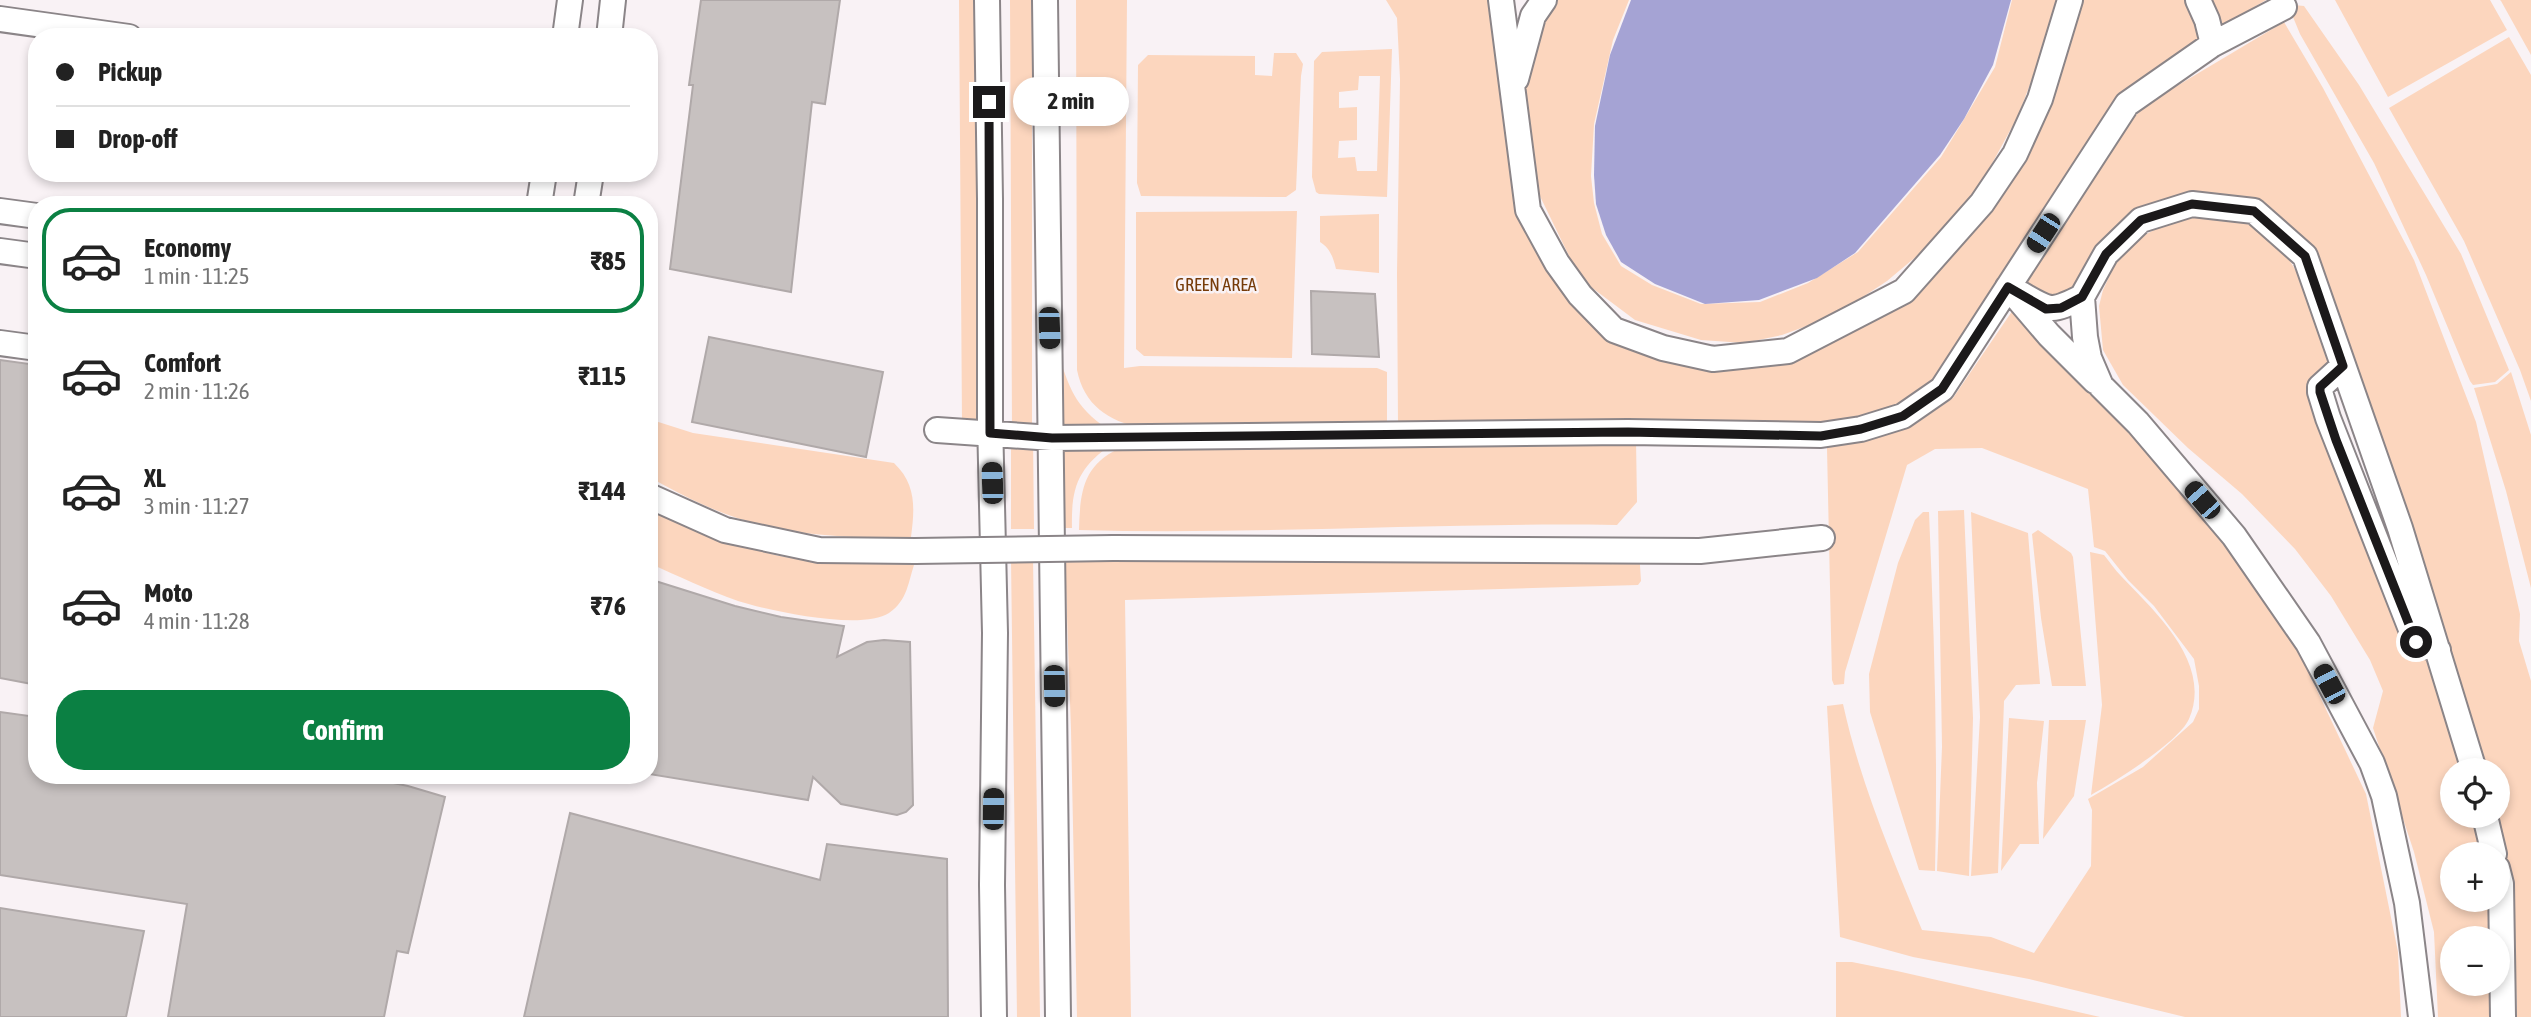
<!DOCTYPE html>
<meta charset="utf-8">
<style>
body{margin:0;font-family:"Asap Condensed",sans-serif;background:#f2f2f2;color:#222;height:100vh;display:flex;flex-direction:column;font-size:26px;white-space:nowrap}
*{box-sizing:border-box;margin:0}
p{font-size:23px;color:#767676}
.icon{flex:none;width:38px;height:38px;fill:none;stroke:currentColor;stroke-width:2;stroke-linecap:round;stroke-linejoin:round}
.map{position:relative;flex:1;overflow:hidden}
.details{position:absolute;left:28px;top:196px;width:630px;height:588px;display:flex;flex-direction:column;background:#fff;border-radius:28px;box-shadow:0 4px 10px #0003}
.details>*{flex:none}
.banner{position:absolute;left:28px;top:28px;width:630px;height:154px;border-radius:28px;box-shadow:0 4px 10px #0003;display:grid;align-content:center;height:154px;padding:0 28px;background:#fff}
.tools{position:absolute;left:2440px;top:758px;display:grid;gap:14px}
.tools a{display:grid;place-items:center;width:70px;height:70px;border-radius:50%;background:#fff;box-shadow:0 4px 10px #0003;font-size:35px}
.end{position:absolute;width:32px;height:32px;margin:-16px;border:9px solid #1b191a;background:#fff;box-shadow:0 0 0 4px #fff}
.from{border-radius:50%}
.bubble{position:absolute;height:49px;border-radius:24px;background:#fff;box-shadow:0 4px 10px #0003;font-size:23px;font-weight:700;line-height:49px;text-align:center}
.car{position:absolute;width:21px;height:42px;margin:-21px -10px;border-radius:9px;box-shadow:0 0 5px 2px #0007;background:linear-gradient(#222 24%,#8ab4d8 0 40%,#222 0 76%,#8ab4d8 0 86%,#222 0)}
.banner b{display:flex;align-items:center;gap:24px;height:66px;font-size:26px}
.banner b+b{border-top:2px solid #e0e0e0}
.banner i{width:18px;height:18px;background:#222}
ul{padding:12px 0 0;list-style:none}
li{display:flex;align-items:center;gap:21px;height:105px;margin:0 14px 10px;padding:0 14px;border:4px solid transparent;border-radius:28px}
li div{flex:1}
li b{display:block;font-size:26px}
li em{font-style:normal;font-weight:700}
li.on{border-color:#0b8043}
li>.icon{width:63px;height:63px;stroke-width:1.5}
.action{display:flex;gap:14px;margin-top:auto;padding:14px 28px}
.action a{flex:1;height:80px;border-radius:28px;background:#0b8043;color:#fff;font-size:28px;font-weight:700;line-height:80px;text-align:center}
.map>svg:first-child{display:block}
.green{fill:#fcd6be;fill-rule:evenodd}
.water{fill:#a5a3d4}
.building{fill:#c7c1c0;stroke:#b0a9a9;stroke-width:2}
.lines{fill:none;stroke-linecap:round;stroke-linejoin:round}
.minor-casing{stroke:#8b8588;stroke-width:28}
.minor{stroke:#fff;stroke-width:24}
.minor-bridge-casing{stroke:#8b8588;stroke-width:28;stroke-linecap:butt}
.minor-bridge{stroke:#fff;stroke-width:24}
.route{stroke:#1b191a;stroke-width:9}
.labels{text-anchor:middle;stroke-width:5;stroke-linejoin:round;paint-order:stroke}
.park-label{font-size:18px;fill:#763b09;stroke:#f9f2f5}
</style>
<div class="map">
<svg width="2531" height="1017" viewBox="0 0 2531 1017">
<rect width="100%" height="100%" fill="#f9f2f5"/>
<path class="green" d="M959,0H984L988,430L962,423Z
M1010,0H1032V431L1012,430Z
M1076,0H1127L1124,368L1140,366L1377,368L1387,372V425L1142,428C1108,421 1084,405 1077,370Z
M1386,0H1493L1523,210L1537,255L1551,276L1566,297L1589,319L1640,352L1670,363L1730,369L1755,367L1796,356L1972,227L2079,0H2190L2205,35C2176,57 2144,76 2116,99L1940,374C1929,385 1917,397 1902,405C1874,419 1833,422 1801,424H1398L1397,274L1400,79L1397,18Z
M1552,0H1629L1613,40L1594,124L1591,176L1594,203L1602,234L1621,266L1652,285L1701,304L1760,302L1808,283L1858,252L1941,157L1960,126L1995,67L2012,0H2062L2018,116L1977,191L1918,255L1887,281L1834,316L1782,335L1744,343L1701,340L1635,320L1591,287L1571,260L1537,190L1525,87L1539,29Z
M2209,0H2266L2223,26Z
M2335,0H2490L2507,30L2388,97Z
M2500,0H2531V55L2501,1Z
M2294,5L2304,6L2359,85L2461,254L2509,370L2495,382L2473,385L2470,381L2426,275L2374,163L2300,34L2293,17Z
M2284,22L2323,88L2414,260L2476,422L2520,614L2519,641L2531,681V1017H2517C2517,934 2497,853 2497,770H2487L2435,598L2308,246L2301,236L2281,219L2174,199L2070,293L2050,304L2025,284L2132,118L2155,99Z
M2509,37L2531,75V401L2520,370L2464,241L2389,108Z
M1392,49L1387,197L1319,194L1316,192L1312,177L1314,61L1322,52ZM1359,76H1380L1377,171H1357L1355,157L1338,158L1339,141L1357,140V107L1339,108V92L1358,90Z
M1274,53H1296L1303,64L1301,76L1296,190L1286,197L1141,196L1137,183L1138,65L1148,55L1255,56V75L1272,76Z
M1297,211L1292,358L1144,356L1136,349V212Z
M1379,214V273L1336,269C1333,257 1330,248 1320,242V216Z
M2224,217C2233,219 2242,222 2250,225C2302,249 2313,316 2329,365L2316,383L2434,656L2465,770H2452V816H2477L2484,854H2452V900H2491L2492,938H2452V984H2494V1017H2438L2434,932L2414,852L2373,728L2383,691L2370,660L2331,596L2295,549L2242,494L2188,448L2123,385L2103,350L2099,306L2103,290L2114,266L2126,250L2141,237L2163,225L2189,218Z
M2017,304L2126,426L2228,546L2297,648L2366,794L2398,952L2401,1017H2185L2029,979L1913,957L1840,937L1827,706L1843,704C1860,782 1892,857 1922,930L1991,937L2034,953L2091,866L2092,810L2088,799L2143,767L2193,722L2199,709V686L2194,659L2154,606L2128,580L2105,551L2094,547L2088,489L1982,448L1935,449L1907,465L1845,672L1844,684L1834,685L1832,680L1827,448L1834,442L1911,427L1953,398Z
M1056,347C1068,382 1071,402 1102,425L1058,436Z
M2511,372L2531,435V588L2506,491L2474,388L2497,384Z
M649,419L693,433L894,463C916,484 915,507 911,537C842,539 771,535 706,506C687,498 668,487 649,477Z
M1011,436L1033,438L1034,529H1011Z
M1636,440L1637,502L1617,525C1437,522 1258,535 1079,530C1080,495 1082,466 1118,449Z
M1058,441L1112,444C1078,468 1071,487 1072,528H1055Z
M649,505C690,523 731,544 775,555C817,565 872,562 915,562C908,582 908,600 889,613C862,631 769,611 738,601C707,590 678,576 649,563Z
M1964,510L1973,718L1969,876L1937,871L1942,747L1938,511Z
M1923,512H1929C1934,632 1938,751 1935,871L1919,870L1870,712L1869,674L1898,563L1915,520Z
M1971,512L2028,533L2040,684L2016,685L2004,701L1998,873L1971,876L1980,717Z
M2038,530L2071,553L2073,557L2086,686H2052L2041,618L2032,534Z
M1639,550L1641,581L1638,585L1125,600L1131,1017H1077L1071,730L1065,559Z
M2090,552L2104,555C2110,562 2115,570 2121,576C2155,612 2213,663 2189,719C2179,742 2114,782 2091,795L2102,705Z
M1033,558L1040,1017H1017L1011,560Z
M2009,718L2044,721L2037,783L2039,844H2020L2001,871Z
M2049,720H2086L2074,796L2043,839Z
M1836,962H1852L1897,971L2100,1017H1836Z"/>
<path class="water" d="M1631,0H2011L1993,65L1964,119L1940,155L1855,253L1817,278L1759,300L1705,304L1655,284L1621,262L1606,235L1596,204L1594,175L1595,126L1610,55Z"/>
<path class="building" d="M701,0H840L825,104L812,102L791,292L670,269L693,85H689Z
M1311,291L1375,294L1379,357L1312,354Z
M709,337L883,372L866,457L692,422Z
M0,360L37,365V685L0,678Z
M649,579L735,606L781,617L844,626L837,657L867,642L884,640L910,642L913,805L906,812L897,815L841,804L813,777L808,800L649,774Z
M0,712L37,717V775H354L408,786L445,797L408,953L397,951L384,1017H168L187,904L0,875Z
M570,813L820,880L827,844L947,859L948,1017H524Z
M0,908L144,931L126,1017H0Z"/>
<g class="lines">
<defs>
<path id="minor" d="M987,0L990,199V420L995,633L992,885L994,1017
M1045,0L1058,1017
M1501,0L1528,210L1557,263L1580,295L1614,330L1663,348L1713,359L1788,351L1904,291L1982,203L2015,154L2040,99L2070,0
M2198,0L2207,20L2213,44
M0,19L129,37
M565,37L570,0
M609,37L613,0
M1516,79L1533,16L1544,0
M539,205L544,173
M586,205L591,173
M0,211L37,216
M0,251L37,256
M2008,287L2049,335L2095,381
M2021,294C2051,311 2050,313 2082,297
M0,343L37,348
M2343,366L2320,387V392L2328,418L2416,642L2438,650
M937,430L1052,438L1628,432L1821,435L1861,429L1903,416L1942,389L2127,104L2213,44L2284,7
M649,496L725,530L819,550L915,551
M1113,548L1700,551L1822,538
M2485,816L2494,854
M2497,868L2501,884L2503,1017
M2421,1017L2407,903L2384,796L2372,763L2308,643L2234,536L2138,423L2101,386L2089,358L2085,337L2082,297L2106,254L2141,220L2192,204L2254,211L2305,256L2400,528L2474,770"/>
</defs>
<use href="#minor" class="minor-casing"/>
<use href="#minor" class="minor"/>
<defs>
<path id="minor-bridge" d="M915,551L1113,548"/>
</defs>
<use href="#minor-bridge" class="minor-bridge-casing"/>
<use href="#minor-bridge" class="minor-bridge"/>
</g>
<g class="lines">
<path class="route" d="M989,102L990,433L1052,438L1628,432L1821,436L1861,429L1903,416L1942,389L2008,287L2046,309L2061,308L2082,297L2106,254L2141,220L2192,204L2254,211L2305,256L2343,366L2320,387V392L2336,440L2416,642"/>
</g>
<g class="labels">
<g class="park-label">
<text x="1216" y="291">GREEN AREA</text>
</g>
</g>
</svg>
<div class="tools">
<a><svg class="icon" aria-label="locate" viewBox="0 0 24 24"><circle cx="12" cy="12" r="6"/><path d="M12 2v4M12 18v4M2 12h4M18 12h4"/></svg></a>
<a>+</a>
<a>−</a>
</div>
<i class="end from" style="left:2416px;top:642px"></i>
<i class="end" style="left:989px;top:102px"></i>
<div class="bubble" style="left:1013px;top:77px;width:116px">2 min</div>
<i class="car" style="left:2043px;top:233px;rotate:213deg"></i>
<i class="car" style="left:1049px;top:328px;rotate:178deg"></i>
<i class="car" style="left:992px;top:483px;rotate:358deg"></i>
<i class="car" style="left:2202px;top:500px;rotate:319deg"></i>
<i class="car" style="left:2329px;top:684px;rotate:332deg"></i>
<i class="car" style="left:1054px;top:686px;rotate:179deg"></i>
<i class="car" style="left:993px;top:809px;rotate:1deg"></i>
<div class="banner">
<b><i class="from"></i>Pickup</b>
<b><i></i>Drop-off</b>
</div>
<section class="details">
<ul>
<li class="on"><svg class="icon" aria-label="car" viewBox="0 0 24 24"><path d="M5 17H2v-5l4-1 3-4h7l3 4 3 1v5h-3M9 17h6M6 11h13"/><circle cx="7" cy="17" r="2"/><circle cx="17" cy="17" r="2"/></svg><div><b>Economy</b><p>1 min · 11:25</p></div><em>₹85</em></li>
<li><svg class="icon" aria-label="car" viewBox="0 0 24 24"><path d="M5 17H2v-5l4-1 3-4h7l3 4 3 1v5h-3M9 17h6M6 11h13"/><circle cx="7" cy="17" r="2"/><circle cx="17" cy="17" r="2"/></svg><div><b>Comfort</b><p>2 min · 11:26</p></div><em>₹115</em></li>
<li><svg class="icon" aria-label="car" viewBox="0 0 24 24"><path d="M5 17H2v-5l4-1 3-4h7l3 4 3 1v5h-3M9 17h6M6 11h13"/><circle cx="7" cy="17" r="2"/><circle cx="17" cy="17" r="2"/></svg><div><b>XL</b><p>3 min · 11:27</p></div><em>₹144</em></li>
<li><svg class="icon" aria-label="car" viewBox="0 0 24 24"><path d="M5 17H2v-5l4-1 3-4h7l3 4 3 1v5h-3M9 17h6M6 11h13"/><circle cx="7" cy="17" r="2"/><circle cx="17" cy="17" r="2"/></svg><div><b>Moto</b><p>4 min · 11:28</p></div><em>₹76</em></li>
</ul>
<div class="action"><a>Confirm</a></div>
</section>
</div>
